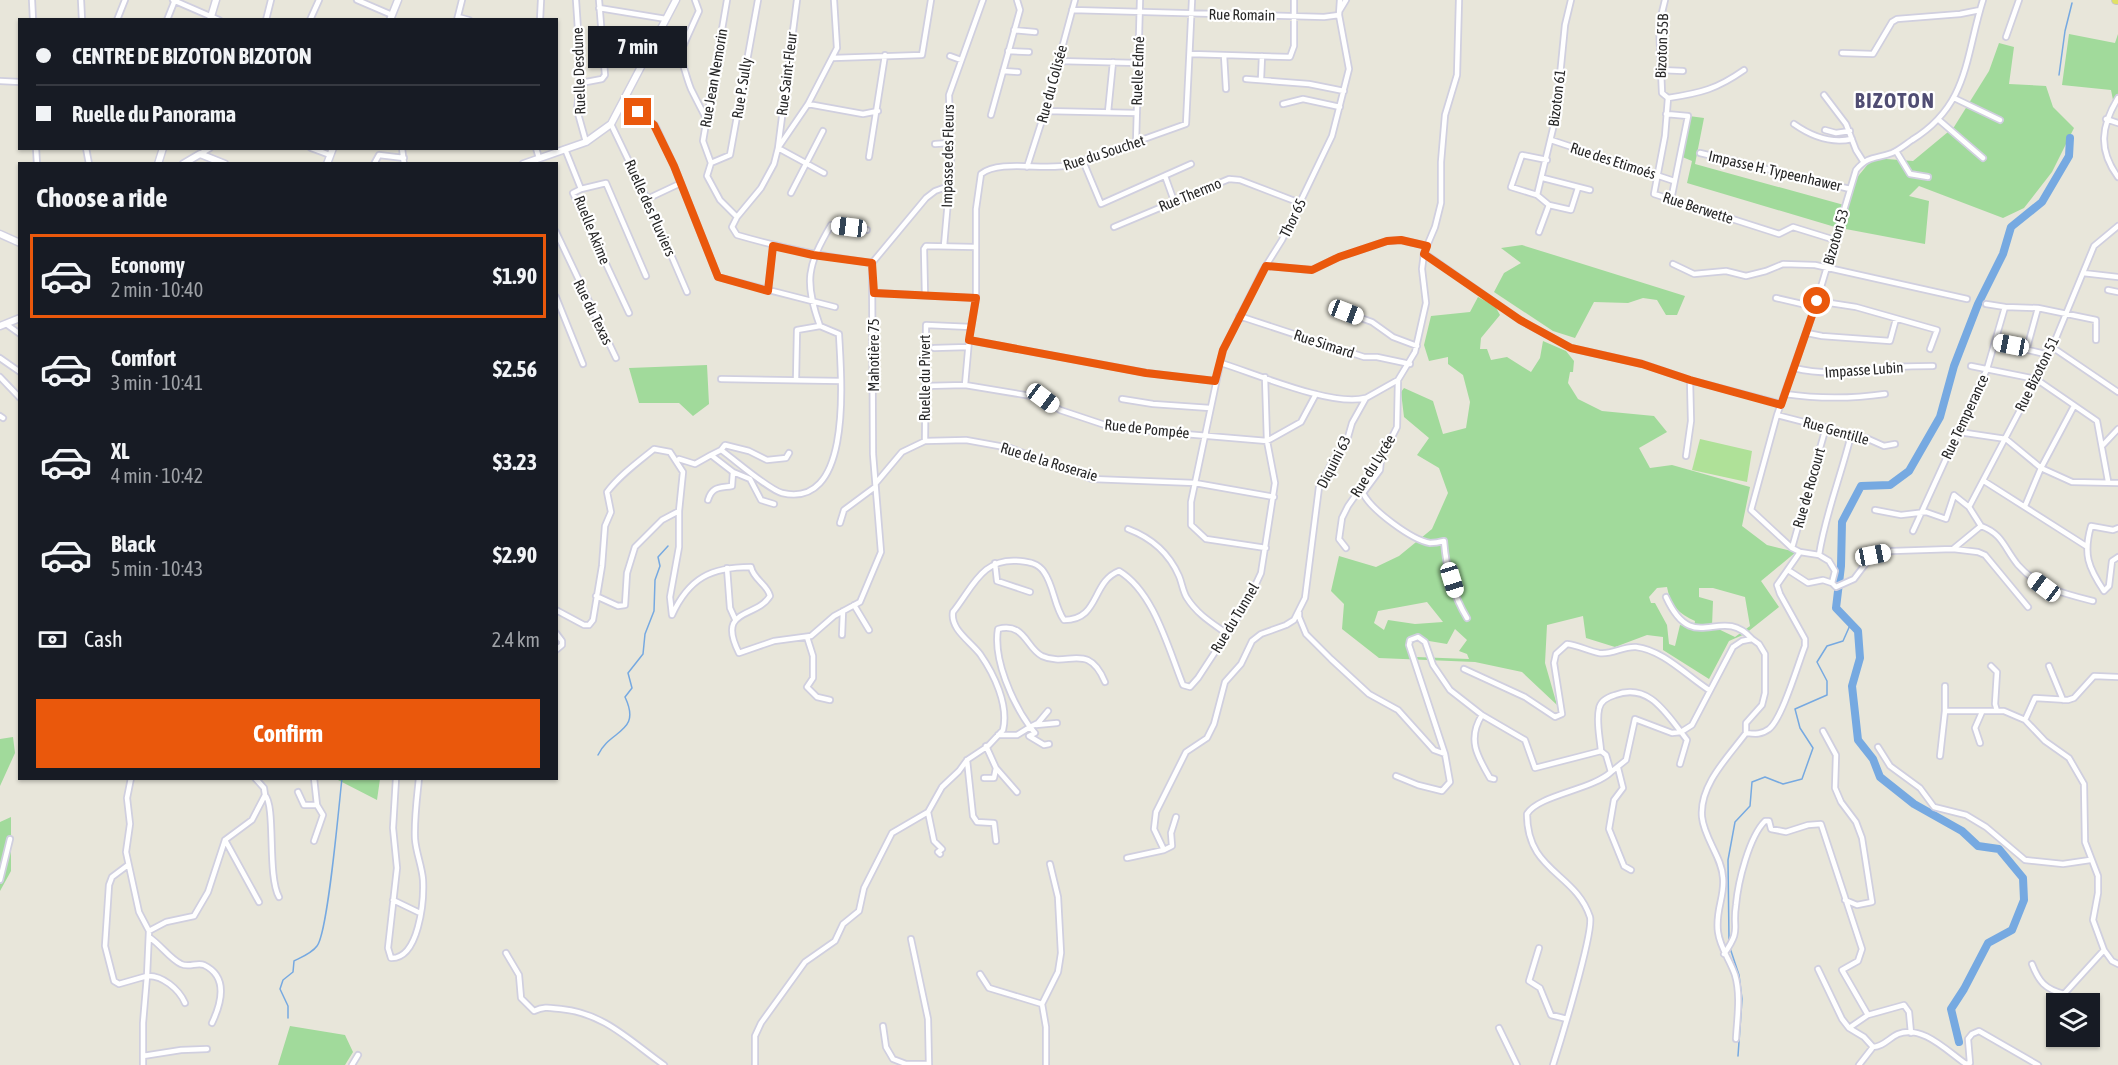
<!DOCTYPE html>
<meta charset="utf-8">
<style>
body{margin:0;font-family:"Asap Condensed",sans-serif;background:#242831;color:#f1f3f6;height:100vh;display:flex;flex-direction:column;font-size:22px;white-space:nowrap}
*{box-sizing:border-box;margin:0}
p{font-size:20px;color:#9ea1a6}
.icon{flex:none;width:33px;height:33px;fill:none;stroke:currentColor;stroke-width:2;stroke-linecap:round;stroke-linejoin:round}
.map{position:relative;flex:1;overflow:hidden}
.sheet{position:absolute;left:18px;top:162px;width:540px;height:618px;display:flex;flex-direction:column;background:#171b24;border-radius:0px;box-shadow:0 2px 4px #0004}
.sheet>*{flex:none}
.banner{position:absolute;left:18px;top:18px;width:540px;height:132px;border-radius:0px;box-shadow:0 2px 4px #0004;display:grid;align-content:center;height:132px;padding:0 18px;background:#171b24}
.controls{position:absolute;left:2046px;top:993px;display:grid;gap:12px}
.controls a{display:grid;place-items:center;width:54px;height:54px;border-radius:0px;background:#171b24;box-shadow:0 2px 4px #0004;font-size:30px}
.end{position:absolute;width:27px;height:27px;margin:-14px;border:8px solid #ea580c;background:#fff;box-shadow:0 0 0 3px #fff}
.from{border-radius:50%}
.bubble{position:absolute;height:42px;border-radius:0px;background:#171b24;box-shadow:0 2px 4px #0004;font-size:20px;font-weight:700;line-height:42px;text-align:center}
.car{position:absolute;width:18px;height:36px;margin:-18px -9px;border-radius:8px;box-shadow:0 0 4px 2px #0007;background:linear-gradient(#fff 24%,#345 0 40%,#fff 0 76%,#345 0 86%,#fff 0)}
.banner b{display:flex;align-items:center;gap:21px;height:57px;font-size:22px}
.banner b+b{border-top:2px solid #363941}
.banner i{width:15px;height:15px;background:#f1f3f6}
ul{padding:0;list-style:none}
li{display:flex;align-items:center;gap:18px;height:84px;margin:0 12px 9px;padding:0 6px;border:3px solid transparent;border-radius:0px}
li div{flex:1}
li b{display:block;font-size:22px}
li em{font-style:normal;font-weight:700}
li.active{border-color:#ea580c}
li>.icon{width:54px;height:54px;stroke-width:1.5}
h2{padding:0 18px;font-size:27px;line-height:72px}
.pay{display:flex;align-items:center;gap:15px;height:66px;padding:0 18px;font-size:22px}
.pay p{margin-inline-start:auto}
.primary-button{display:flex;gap:12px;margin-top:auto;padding:12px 18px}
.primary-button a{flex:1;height:69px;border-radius:0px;background:#ea580c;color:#fff;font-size:24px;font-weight:700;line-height:69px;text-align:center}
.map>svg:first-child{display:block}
.green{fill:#a1da9b;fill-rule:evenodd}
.pitch{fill:#afe198}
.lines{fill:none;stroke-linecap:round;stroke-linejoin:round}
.stream{stroke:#76a9e1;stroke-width:1.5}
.river{stroke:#76a9e1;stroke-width:8}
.minor-casing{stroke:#d0cfdf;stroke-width:8}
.tertiary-casing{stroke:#d0cfdf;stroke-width:9}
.primary-casing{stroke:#c7c7c7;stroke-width:10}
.minor{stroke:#fff;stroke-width:4.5}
.tertiary{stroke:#fff;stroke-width:6}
.primary{stroke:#dfe166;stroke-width:8}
.route{stroke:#ea580c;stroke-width:8}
.labels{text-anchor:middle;stroke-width:4.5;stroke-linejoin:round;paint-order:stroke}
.street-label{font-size:15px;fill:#272727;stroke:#fff}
.district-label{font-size:21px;font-weight:bold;letter-spacing:1.5px;fill:#504d73;stroke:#fff}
</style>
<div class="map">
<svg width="2118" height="1065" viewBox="0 0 2118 1065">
<rect width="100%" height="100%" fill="#e8e6da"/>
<path class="green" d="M2069,34L2115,43L2118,34V95L2113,100L2111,90L2062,85Z
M1999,43L2014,47L2009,84L2046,86L2053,107L2074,128L2052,172L2024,208L2003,218L1919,186L1909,196L1929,201L1925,244L1835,227L1687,183L1692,161L1680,156L1689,116L1704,118L1695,164L1844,205L1850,186L1873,158L1913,161L1954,127L1989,71Z
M1522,245L1685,296L1677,315H1666L1657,300L1643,298L1628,303L1594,302L1575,338L1553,331L1494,292L1504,273L1521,263L1501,248Z
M1478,297L1495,306L1500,315L1481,338L1480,349H1487L1491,360L1507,357L1531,372L1540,358L1543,341L1566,351L1574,361L1573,372H1570L1568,383L1578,399L1602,411L1654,416L1667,432L1639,448L1650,468L1672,465L1750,487L1742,526L1767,545L1796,552L1761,581L1779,607L1745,634L1729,641L1709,679L1663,650V637L1647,635L1615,647L1586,638L1583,616L1547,625L1545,663L1557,705L1522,672L1475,662L1379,658L1342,629L1344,604L1331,591L1339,556L1376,567L1399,556L1432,529L1448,493L1439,468L1417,455L1429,438L1404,417L1401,392L1404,388L1433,401L1443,434L1466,428L1470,402L1463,375L1448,364V357L1429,361L1424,345L1431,316L1470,312ZM1667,587C1670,605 1679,614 1695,621L1694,627L1680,625L1675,646L1669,644L1667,625L1655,603H1651L1649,597L1657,588ZM1699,588H1713L1745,597L1750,626L1735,637L1712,626L1713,601L1699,597ZM1427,602L1443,622L1415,624L1388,620L1384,630L1374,623L1378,611ZM1455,629L1467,640L1459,651L1467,654L1469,659L1416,657L1410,647L1417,639L1447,644Z
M707,365L709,404L693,416L679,403H639L629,368Z
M13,737L15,753L0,786V739Z
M339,778L380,779L377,800L338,780Z
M11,817V871L0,891V822Z
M290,1026L345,1035L353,1052L345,1065H278Z"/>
<path class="pitch" d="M1700,439L1752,451L1747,482L1692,470Z"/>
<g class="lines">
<path class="stream" d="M2059,75L2065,31L2072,3
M598,755C610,729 642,733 625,697L632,688L628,673L643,654L645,634L654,611L655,580L660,566L658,557L668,546
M1729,941L1728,860L1735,822L1750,806L1752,782L1765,777L1783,784L1802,779L1813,748L1800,728L1795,709L1827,695V681L1817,662L1827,646L1843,641L1851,623
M1730,948L1739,975L1742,999L1738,1056
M288,1018V1006L280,989L283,980L293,972L294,961C302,957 312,953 317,946C328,933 339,804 342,778"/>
<path class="river" d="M1959,1042L1951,1009L1964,989L1988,943L2012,930L2024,900L2023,878L1999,849L1978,846L1962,831L1914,804L1880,777L1873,759L1858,740L1852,686L1860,658L1858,631L1836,608L1841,566L1842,522L1861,486L1890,485L1909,471L1940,417L1954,366L1978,304L2003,254L2011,227L2042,202L2069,156L2070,138"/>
<defs>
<path id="minor" d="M32,0L33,20
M81,0L82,20
M173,0L219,20
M357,0L392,15
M576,0L581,74L577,110L586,142
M727,0L703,141L711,163L707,176L720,200L737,217
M797,0L778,148L824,173
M1665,0L1659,25L1662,93L1668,98C1701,93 1717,89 1744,70
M599,8L666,19
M1072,10L1324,17L1339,15
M1340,10L1346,0
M458,17L469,20
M117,20L125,0
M167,20L175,0
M266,20L271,0
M310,20L319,0
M457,20L462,0
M540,20L541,0
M1014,30L1035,32
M659,34C684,49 681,64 691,89C696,99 701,109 706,118
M2006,37L2019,0
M1008,51L1029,52
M680,53L699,11L695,0
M1842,53L1873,54L1892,22L1897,19L1960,14L1980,10
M1191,54L1224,55L1226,89
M1224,55L1290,57L1294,46V0
M950,56L961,60
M833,58L922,55L931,0
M1058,61L1138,63
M1660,70L1683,71
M1003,71L1018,72
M1246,79L1309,84L1344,91
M1261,79L1262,56
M0,81L20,82
M581,83L602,79L605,75L599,0
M1824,95L1846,124L1856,150L1863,161
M1668,98L1665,136L1654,194L1779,234L1793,227L1835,240
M1954,98L2000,120
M2118,98C2101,126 2098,150 2118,177
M624,102L655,125L674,166L718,277L835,307
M808,104L863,114L878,111
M1283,104L1303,99L1340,107
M1045,111L1137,113
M1108,112L1113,62
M1666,114L1688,116L1671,200
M991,115L1020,10L1017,0
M2106,119L2118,123
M1939,120L1983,158
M611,124L647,199L687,292
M1794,124C1811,136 1830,144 1852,139
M1825,130L1836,133L1850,131
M1551,140L1674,181
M1136,143L1140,0
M935,144L950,143
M36,148L37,164
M86,148L89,164
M311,148L330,155
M402,148L404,164
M536,148L539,158
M565,149L581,189L573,193L629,313
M1896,151L1910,174L1928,177
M1700,153L1850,189
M200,154L210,148
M869,157L885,55
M1547,160L1522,155L1511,187L1537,195L1549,205L1571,210L1578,188
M1083,161L1101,204L1191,164
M711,163L730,155L758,0
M374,164L379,155L404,158
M1027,167L1045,111L1075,0
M1165,176L1174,201
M1543,178L1590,190
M581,189L606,183L646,276
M791,193L823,131
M1537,195L1556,116L1565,25L1571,0
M647,199L681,183
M1114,227L1229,179L1240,180L1300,203
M556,232L616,358
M1539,232L1549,205
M944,246L951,166L949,95L983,0
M1424,253L1520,320L1571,348L1643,364L1690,380L1781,404
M872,263L926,198L935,191L949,186
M1673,264L1694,274L1726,271L1746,276L1766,271L1783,264L1815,265L1967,299
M1266,266L1312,270L1339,257L1387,241L1401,240L1427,246
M2083,273L2118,277
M2108,290L2118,292
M768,291L773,246
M874,293L976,298
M925,295L924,249L926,246L975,247
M556,297L583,364
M1776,298L1815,307
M1817,301L1856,307L1937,330L1930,349
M1986,304L2005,307
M1333,308L1372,322L1393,337L1417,346
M1239,316L1364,357H1377L1410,364
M6,324L20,334
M820,326C804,281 807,266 831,225L867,230
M1807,333L1822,336L1890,341L1896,319
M969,340L1147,373L1215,381
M1995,342L2049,355
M2052,347L2118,392
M934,348L968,347
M2027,348L2038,308
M0,358L20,372
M1221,363C1256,374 1333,407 1365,398
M1971,366L2036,379L2097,421L2108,481
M1794,368C1826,376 1855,371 1887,368C1902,366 1918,366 1933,366
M0,377L20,398
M721,379L841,381
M965,385L969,340L976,298V209L981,174C1000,159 1044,171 1071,165L1186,124L1192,0
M925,386L965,385L1043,398L1060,410L1114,428L1267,441L1301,422L1316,394
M1785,394C1819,399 1850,399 1885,394
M1122,399L1153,404L1210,408
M1777,415L1866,438L1884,446L1895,444
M0,416L3,418
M1959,432L2006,439L2041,468L2072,482L2118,483
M925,441L926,325L971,327
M2102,446L2118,429
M721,450C734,459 769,490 782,493C854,510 841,375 839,334L820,326L797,330L796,380
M711,455L721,450L725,445L749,451L767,460L786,458L789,453
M1686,456L1691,421L1690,380
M679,459L695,464L711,455L733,472
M1381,459L1380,470L1363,493C1371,510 1412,540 1430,543C1434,543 1440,542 1444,541C1446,567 1453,595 1467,618
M1984,481L2086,546
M876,483L902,452L925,441L966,440L1010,448L1092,479L1195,483L1274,497
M708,500C712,486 720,488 732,486L733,472L750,479L761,500L774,504
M2025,506L2041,468L2074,406
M1875,510L1901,515L1926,512L1946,519L1954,495L1969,507
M840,523L844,510L875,487
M1981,526L1969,507L2049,355L2094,246L2118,226
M1981,526C2003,534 2004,548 2018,565C2038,588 2065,594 2093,601
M2118,528L2113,530L2091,526C2083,554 2088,567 2104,591L2109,586L2112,561L2118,557
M1128,529C1152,538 1169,553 1179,576C1182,583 1183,592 1187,598C1197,614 1212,623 1226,633
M1913,531L1987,369L2005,307L2038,308L2096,320V340
M1266,548L1206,539L1191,525V502L1223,350L1262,272L1282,240L1332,136L1349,69L1339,15L1340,0
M1346,548L1339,539L1342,518L1348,506L1381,459L1397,427L1398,380
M1792,548L1826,427
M1953,549L1978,552L1985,555L2028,607
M1819,555L1800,552L1792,548L1751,510L1777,415L1815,307L1856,170C1869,155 1876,159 1892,153C1899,150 1906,144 1912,140C1969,105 1965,57 1983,0
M995,563L997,581L1030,592
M727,568L730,608L735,619
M1788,570L1808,583L1823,580L1832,583L1835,571L1829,561L1819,555C1825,515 1841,476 1851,435
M1832,583L1836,587L1854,579L1873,554L1892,551L1953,549L1981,526
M596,596L618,606L625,605L627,573L635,547L662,520L679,511V547L670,597L672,615C689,578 711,567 751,567C753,579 768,585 770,596C756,619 716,607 739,653L774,641L811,636L834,616L860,602L881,552L873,454L872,263C826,257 782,248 737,235L732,227L737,217L761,188L774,164L778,148L808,104L837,48L834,0
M1666,597C1694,658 1720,603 1752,639
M854,605L869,630
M556,610L584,625H589L593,620L602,566L605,526L611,512L607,492C620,475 638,462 654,449L670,452L683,472L679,511
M1299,612V617L1306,634L1331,659L1369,694L1398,710L1434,750L1445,754L1450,782L1442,791L1418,785L1396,776
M556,633L562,641V645L556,650
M842,635L843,611
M807,637L813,656V678L807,687L817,697L830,700
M1991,666L1997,672L1995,704L1997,711
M2049,666L2063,700
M1464,669L1525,697L1555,717L1562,714L1554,663L1556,654L1567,644C1578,645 1588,651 1599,653C1612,655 1623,646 1636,647C1663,650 1687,676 1709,690
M1945,686V711H2004L2025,720L2045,741L2069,758L2084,784L2085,842L2098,876V893L2093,920L2104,950L2112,961L2118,964
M1048,711L1038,723L1030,727L1035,733L1029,736L1044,745L1049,744
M1482,715C1467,739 1477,756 1490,778L1494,779
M2025,720L2035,698L2068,700L2074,698L2094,676L2118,677
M1036,725L1057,723
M1823,731L1836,755L1835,788L1841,802L1856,822L1862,838L1872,902L1857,905L1845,900
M998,735H1017L1030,727C1012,702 993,659 998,629C1025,622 1026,648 1042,656C1068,668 1088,641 1105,682
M1980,743L1975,728L1982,712
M986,746L996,768L1017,792
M1878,747L1890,766L1920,788L1934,807L1966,815L1986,827L2025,860L2063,864L2090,860
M1445,754L1409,645L1410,640L1418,637L1425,642L1433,665L1450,690L1482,715L1525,740L1535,768L1601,751
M1940,756L1945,711
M967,760L973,816L977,822L994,823L996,841
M1618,768L1623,788L1614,800L1609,829L1624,866L1631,870
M1611,772L1626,760L1635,719L1672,733L1681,732L1687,740L1680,764
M131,778L127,798L130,824L126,852L139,912L149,931L147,976C162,975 179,989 185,1003
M396,778L393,828L397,868L388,948L391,958C419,959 424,901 423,880C422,866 416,853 415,839C414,819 417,798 419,778
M984,778H994L996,768
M298,792L304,805H317
M265,795C276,806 267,876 279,897
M928,812L934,841L942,849L938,852L940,854
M225,840L259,902
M314,841L323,815L317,805L314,778
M1164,850L1154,829L1156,812L1186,752L1207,738L1214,724L1225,682L1241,664L1252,641L1261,634L1286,625L1294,620L1305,598L1319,487L1335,457L1346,444L1352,423L1366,398L1398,380L1415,352L1426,303L1422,269L1424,253L1435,227L1441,203V162L1445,115L1457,75L1459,0
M1127,858L1164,850L1172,846L1171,833L1176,817
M128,865L112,877L109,885L105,946L114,981L119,984L147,976L143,1023V1065
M0,880L10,839
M393,900L420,913
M149,931L166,922L194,916L208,892L225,840L252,820L265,795L264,788L255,778
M149,937C160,944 170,959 181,964C189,968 197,962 204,965C229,977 221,1004 212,1023
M911,939L928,1019L929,1065
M1539,948L1529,981L1540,988L1551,1015L1567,1019
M506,953L519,975L521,998L534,1011C545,1006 550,1008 561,1009C604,1013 630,1041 664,1065
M1724,954C1742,928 1732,931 1736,905C1738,882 1749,837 1765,821H1769L1771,829L1786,832L1808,825L1821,824L1862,949L1858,961L1842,970L1868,1015L1849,1028L1864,1037L1873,1047C1883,1047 1889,1038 1898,1034C1922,1024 1948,1052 1966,1064L1970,1063L1968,1039L1972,1034L1979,1031L2038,1065
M2032,964C2039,982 2045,989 2064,994L2104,950
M1818,969L1842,1019L1849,1028
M980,974L989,988L1042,1004
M1868,1015L1904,1005L1909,1012L1911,1033
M883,1026L886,1047L893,1059L906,1064H929
M1499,1028L1517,1065
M1736,1039C1737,1019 1741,995 1735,975C1730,960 1720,948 1718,932C1715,910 1725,897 1723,878C1722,857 1704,838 1702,817C1699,785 1729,756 1746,733
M143,1056L181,1050L207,1049
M352,1065L358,1055
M755,1065V1036L761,1023L805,962L835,941L843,924L859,911L864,888L892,833L928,812L942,787L959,771L967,760L988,746L1003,730C1009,705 994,674 980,654C970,641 950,629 953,612C973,587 982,557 1020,561C1029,562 1038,563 1044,572C1054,586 1054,606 1064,620C1100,620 1091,582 1119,571C1154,592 1168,648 1183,685L1190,687L1198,678L1247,603L1261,573L1275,483L1267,441L1265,377
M1046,1065V1027L1042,1004L1058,972L1061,953L1058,897L1050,864
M1553,1065C1560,1043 1594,932 1590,917C1575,872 1527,872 1527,814C1538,795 1592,790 1611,772L1606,755L1601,751C1600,738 1596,722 1599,709C1600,701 1608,697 1615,695C1647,683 1664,710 1681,732L1692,725L1733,647L1742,641L1752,639L1759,644L1765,654V693L1762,705L1746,723V733C1755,734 1761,735 1769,729C1782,719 1798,664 1805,646V639L1780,594L1777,585L1800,552
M1859,1065L1873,1047"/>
<path id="tertiary" d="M210,20L216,0
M390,20L398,0
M158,164L163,148
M183,164L200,154L225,164
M327,164L333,148
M523,164L586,142L611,124L676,0
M0,234L20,243
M0,326L20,318"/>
<path id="primary" d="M2116,0H2118"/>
</defs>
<use href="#minor" class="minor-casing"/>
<use href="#tertiary" class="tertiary-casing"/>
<use href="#primary" class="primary-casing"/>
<use href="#minor" class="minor"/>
<use href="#tertiary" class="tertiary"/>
<use href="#primary" class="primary"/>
</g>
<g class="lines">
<path class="route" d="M638,112L654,125L674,166L718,277L768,291L773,246L813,255L872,263L874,293L976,298L969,340L1146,373L1215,381L1223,350L1266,266L1312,270L1339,257L1387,241L1401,240L1427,246L1424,254L1520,320L1571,348L1642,364L1690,380L1781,405L1817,301"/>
</g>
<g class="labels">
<g class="street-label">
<text transform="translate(1242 15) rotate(1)" y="5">Rue Romain</text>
<text transform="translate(1662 46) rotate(-88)" y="5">Bizoton 55B</text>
<text transform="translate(579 71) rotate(-92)" y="5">Ruelle Desdune</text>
<text transform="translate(1138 71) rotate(-88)" y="5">Ruelle Edmé</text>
<text transform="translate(787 74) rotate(-83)" y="5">Rue Saint-Fleur</text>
<text transform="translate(714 78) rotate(-80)" y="5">Rue Jean Nemorin</text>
<text transform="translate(1052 84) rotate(-75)" y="5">Rue du Colisée</text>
<text transform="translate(742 88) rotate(-81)" y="5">Rue P. Sully</text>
<text transform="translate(1557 98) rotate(-83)" y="5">Bizoton 61</text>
<text transform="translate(1104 153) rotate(-18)" y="5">Rue du Souchet</text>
<text transform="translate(948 156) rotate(-89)" y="5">Impasse des Fleurs</text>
<text transform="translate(1613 161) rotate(18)" y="5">Rue des Etimoés</text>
<text transform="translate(1775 171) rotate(13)" y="5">Impasse H. Typeenhawer</text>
<text transform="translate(1190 195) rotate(-22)" y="5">Rue Thermo</text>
<text transform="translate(650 208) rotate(66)" y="5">Ruelle des Pluviers</text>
<text transform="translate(1698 208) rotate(18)" y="5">Rue Berwette</text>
<text transform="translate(1293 218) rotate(-64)" y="5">Thor 65</text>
<text transform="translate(592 230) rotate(68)" y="5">Ruelle Akime</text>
<text transform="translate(1836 237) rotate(-74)" y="5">Bizoton 53</text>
<text transform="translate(593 312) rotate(64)" y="5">Rue du Texas</text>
<text transform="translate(1324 344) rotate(18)" y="5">Rue Simard</text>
<text transform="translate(874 355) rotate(-90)" y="5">Mahotière 75</text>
<text transform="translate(1864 370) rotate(-4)" y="5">Impasse Lubin</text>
<text transform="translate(2037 374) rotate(-64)" y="5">Rue Bizoton 51</text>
<text transform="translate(925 378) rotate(-90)" y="5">Ruelle du Pivert</text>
<text transform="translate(1965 417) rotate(-65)" y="5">Rue Temperance</text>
<text transform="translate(1147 429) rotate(6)" y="5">Rue de Pompée</text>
<text transform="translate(1836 431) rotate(16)" y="5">Rue Gentille</text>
<text transform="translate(1049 462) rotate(17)" y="5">Rue de la Roseraie</text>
<text transform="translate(1334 462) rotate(-63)" y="5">Diquini 63</text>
<text transform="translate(1373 466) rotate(-58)" y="5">Rue du Lycée</text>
<text transform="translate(1809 488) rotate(-74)" y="5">Rue de Rocourt</text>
<text transform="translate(1235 618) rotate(-59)" y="5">Rue du Tunnel</text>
</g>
<g class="district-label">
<text x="1895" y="108">BIZOTON</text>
</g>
</g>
</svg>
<div class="controls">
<a><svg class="icon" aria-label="layers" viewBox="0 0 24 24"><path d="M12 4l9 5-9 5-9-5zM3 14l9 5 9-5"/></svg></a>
</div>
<i class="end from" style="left:1817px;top:301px"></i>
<i class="end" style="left:638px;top:112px"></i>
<div class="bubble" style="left:588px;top:26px;width:99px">7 min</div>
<i class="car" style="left:849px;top:227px;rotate:277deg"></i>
<i class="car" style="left:1346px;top:312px;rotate:111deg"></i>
<i class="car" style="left:2011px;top:345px;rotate:281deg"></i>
<i class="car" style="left:1043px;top:398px;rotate:127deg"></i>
<i class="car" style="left:1873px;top:555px;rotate:79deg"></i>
<i class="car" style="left:1452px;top:580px;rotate:163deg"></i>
<i class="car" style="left:2044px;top:587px;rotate:307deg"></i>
<div class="banner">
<b><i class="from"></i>CENTRE DE BIZOTON BIZOTON</b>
<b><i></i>Ruelle du Panorama</b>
</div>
<section class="sheet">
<h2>Choose a ride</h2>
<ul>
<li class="active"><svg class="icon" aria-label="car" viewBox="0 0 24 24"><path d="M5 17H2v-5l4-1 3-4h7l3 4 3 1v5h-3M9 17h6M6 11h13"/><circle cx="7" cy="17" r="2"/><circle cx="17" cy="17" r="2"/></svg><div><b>Economy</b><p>2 min · 10:40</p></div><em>$1.90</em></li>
<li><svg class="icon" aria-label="car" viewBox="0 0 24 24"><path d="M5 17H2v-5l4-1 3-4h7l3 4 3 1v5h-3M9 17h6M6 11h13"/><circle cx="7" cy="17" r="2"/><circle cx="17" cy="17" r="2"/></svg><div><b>Comfort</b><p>3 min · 10:41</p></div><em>$2.56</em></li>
<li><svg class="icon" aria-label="car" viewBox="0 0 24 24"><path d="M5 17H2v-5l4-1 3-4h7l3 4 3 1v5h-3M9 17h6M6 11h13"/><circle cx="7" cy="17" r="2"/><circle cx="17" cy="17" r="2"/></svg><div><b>XL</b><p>4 min · 10:42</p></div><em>$3.23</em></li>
<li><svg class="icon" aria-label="car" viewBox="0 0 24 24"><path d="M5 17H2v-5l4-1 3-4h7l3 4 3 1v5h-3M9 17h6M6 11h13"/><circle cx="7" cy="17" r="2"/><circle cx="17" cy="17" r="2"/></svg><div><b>Black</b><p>5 min · 10:43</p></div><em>$2.90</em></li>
</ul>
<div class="pay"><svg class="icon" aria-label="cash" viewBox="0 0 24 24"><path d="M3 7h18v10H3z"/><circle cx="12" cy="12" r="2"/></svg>Cash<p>2.4 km</p></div>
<div class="primary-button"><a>Confirm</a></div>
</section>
</div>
